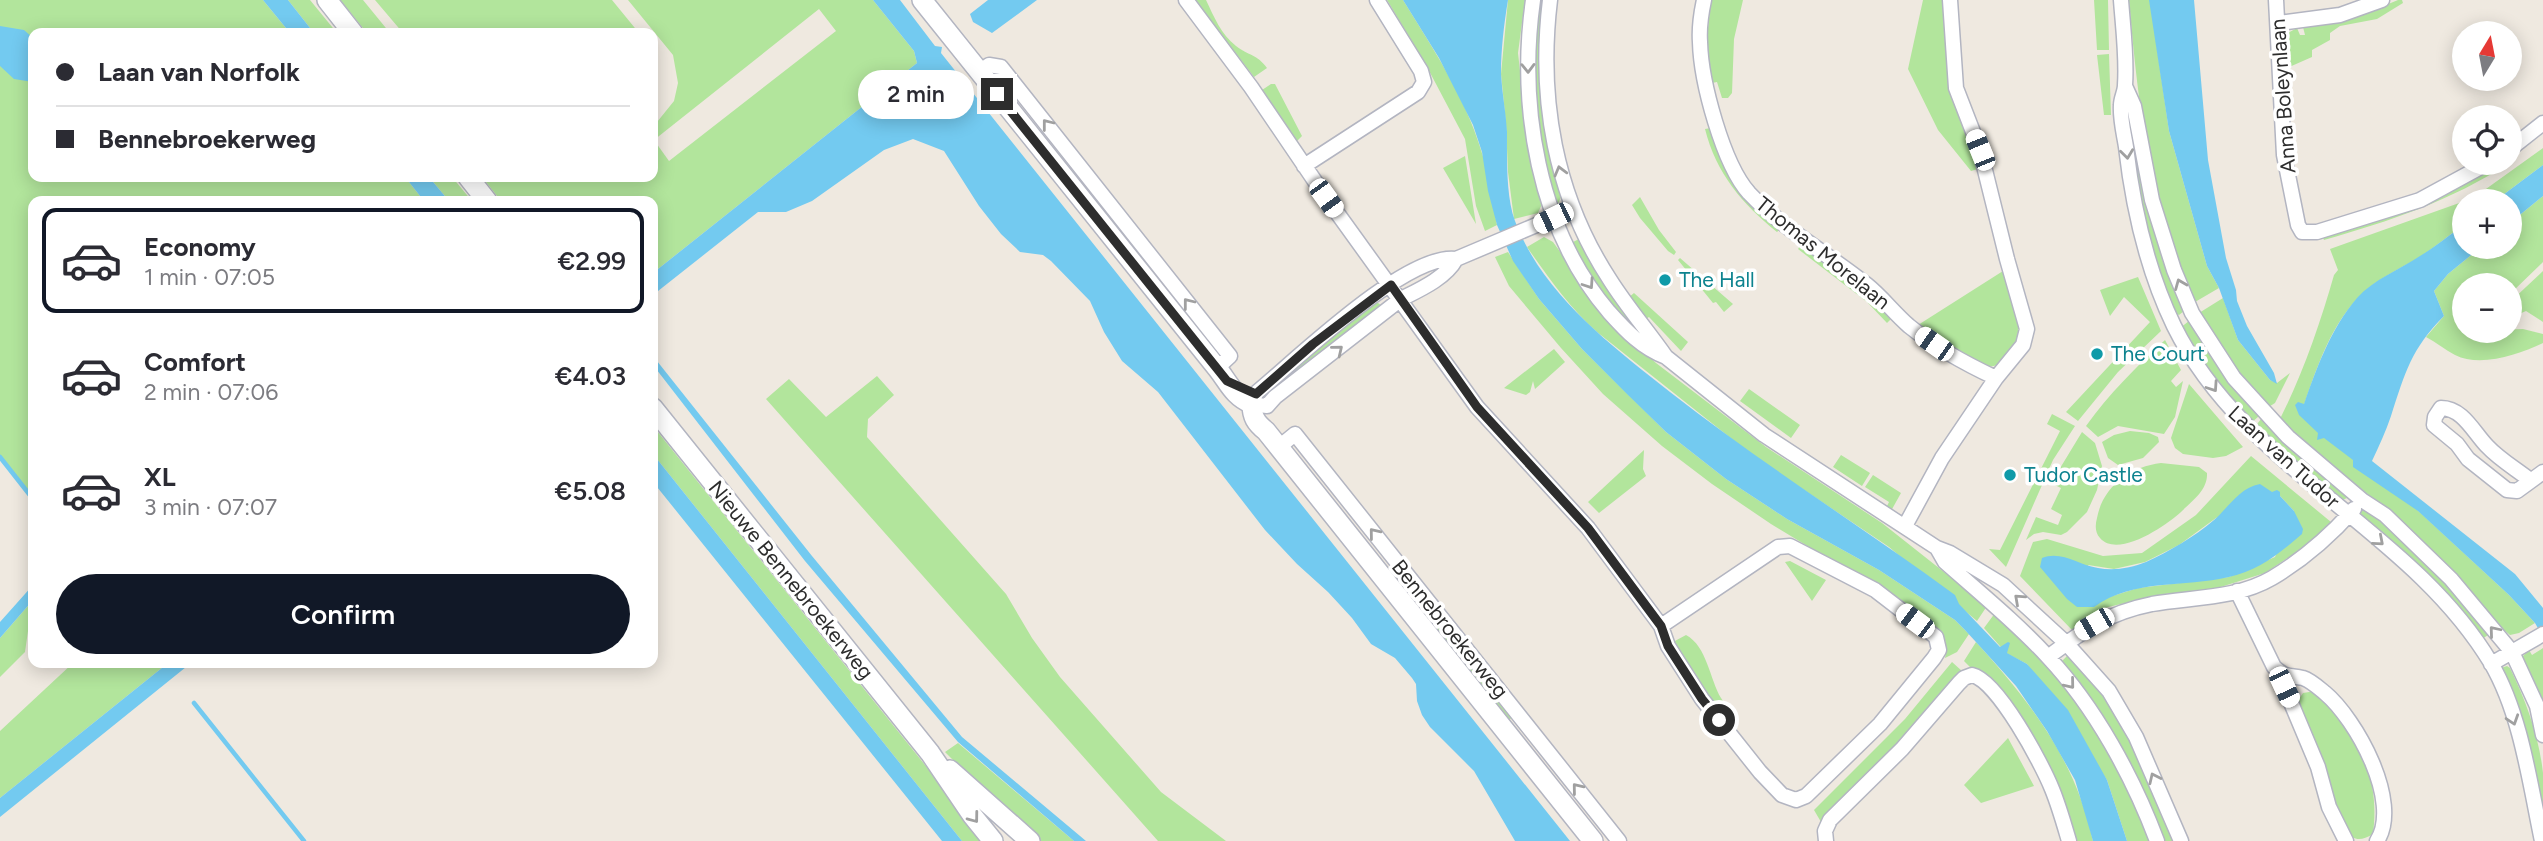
<!DOCTYPE html>
<meta charset="utf-8">
<style>
body{margin:0;font-family:Figtree,sans-serif;background:#f2f2f3;color:#2b2b33;height:100vh;display:flex;flex-direction:column;font-size:26px;white-space:nowrap}
*{box-sizing:border-box;margin:0}
p{font-size:23px;color:#7c7c81}
.icon{flex:none;width:38px;height:38px;fill:none;stroke:currentColor;stroke-width:2;stroke-linecap:round;stroke-linejoin:round}
.map{position:relative;flex:1;overflow:hidden}
.side{position:absolute;left:28px;top:196px;width:630px;height:472px;display:flex;flex-direction:column;background:#fff;border-radius:14px;box-shadow:0 4px 18px #0003}
.side>*{flex:none}
.hud{position:absolute;left:28px;top:28px;width:630px;height:154px;border-radius:14px;box-shadow:0 4px 18px #0003;display:grid;align-content:center;height:154px;padding:0 28px;background:#fff}
.needle{width:46px;rotate:10deg}
.fabs{position:absolute;left:2452px;top:21px;display:grid;gap:14px}
.fabs a{display:grid;place-items:center;width:70px;height:70px;border-radius:50%;background:#fff;box-shadow:0 4px 18px #0003;font-size:35px}
.end{position:absolute;width:32px;height:32px;margin:-16px;border:9px solid #2d2d2d;background:#fff;box-shadow:0 0 0 4px #fff}
.from{border-radius:50%}
.bubble{position:absolute;height:49px;border-radius:24px;background:#fff;box-shadow:0 4px 18px #0003;font-size:23px;font-weight:600;line-height:49px;text-align:center}
.car{position:absolute;width:21px;height:42px;margin:-21px -10px;border-radius:9px;box-shadow:0 0 5px 2px #0007;background:linear-gradient(#fff 24%,#345 0 40%,#fff 0 76%,#345 0 86%,#fff 0)}
.hud b{display:flex;align-items:center;gap:24px;height:66px;font-size:26px}
.hud b+b{border-top:2px solid #e1e1e2}
.hud i{width:18px;height:18px;background:#2b2b33}
ul{padding:12px 0 0;list-style:none}
li{display:flex;align-items:center;gap:21px;height:105px;margin:0 14px 10px;padding:0 14px;border:4px solid transparent;border-radius:14px}
li div{flex:1}
li b{display:block;font-size:26px}
li em{font-style:normal;font-weight:600}
li.selected{border-color:#111827}
li>.icon{width:63px;height:63px;stroke-width:1.5}
.button{display:flex;gap:14px;margin-top:auto;padding:14px 28px}
.button a{flex:1;height:80px;border-radius:42px;background:#111827;color:#fff;font-size:28px;font-weight:600;line-height:80px;text-align:center}
.map>svg:first-child{display:block}
.green{fill:#b2e59c;fill-rule:evenodd}
.water{fill:#73caf0}
.lines{fill:none;stroke-linecap:round;stroke-linejoin:round}
.stream{stroke:#73caf0;stroke-width:4.5}
.street-casing{stroke:#b3b5c1;stroke-width:17}
.secondary-casing{stroke:#b3b5c1;stroke-width:22}
.street{stroke:#fff;stroke-width:14}
.secondary{stroke:#fff;stroke-width:19}
.oneway{stroke:#a0a0a0}
.route{stroke:#2d2d2d;stroke-width:9}
.culture-dot{fill:#0f9aa8;stroke:#fff;stroke-width:2.5}
.labels{text-anchor:middle;stroke-width:7;stroke-linejoin:round;paint-order:stroke}
.street-label{font-size:21px;fill:#2d2d2d;stroke:#fff}
.culture-label{font-size:21px;fill:#0d838f;stroke:#fff;text-anchor:start}
</style>
<div class="map">
<svg width="2543" height="841" viewBox="0 0 2543 841">
<rect width="100%" height="100%" fill="#efe9e0"/>
<path class="green" d="M0,0H263L290,33H33V177H405L424,201H33V497L0,455Z
M288,0H310L337,33H314Z
M340,0H363L390,33H367Z
M375,0H612L639,33H403Z
M628,0H873L914,51L917,63L653,273V201H501L482,177H653V127L674,101L678,83L673,55ZM819,9L836,31L669,161L654,140Z
M1195,0H1206C1214,17 1221,34 1236,46C1249,56 1257,54 1267,68L1254,77Z
M1387,0H1403C1432,47 1465,96 1481,150C1489,174 1492,200 1497,225L1485,231L1476,206L1465,139L1426,65Z
M1508,0H1525L1518,53L1530,159L1542,204L1538,213L1514,219L1508,172L1506,124L1501,74Z
M1535,0H1546L1552,158L1561,197L1557,206L1547,180L1532,98Z
M1711,0H1743L1734,39L1732,93L1728,98H1722L1717,82L1712,83L1706,47Z
M1923,0H1944L1951,84L1957,111L1978,169L1971,171L1938,130L1908,69Z
M2094,0H2108L2109,50H2097Z
M2129,0H2150L2169,131L2207,266L2219,288L2195,302C2149,209 2138,102 2129,0Z
M2398,0H2402L2403,3L2377,19L2340,26L2330,33V40L2312,50V57L2287,68L2286,34L2297,28L2300,35H2305L2303,27L2352,19Z
M2109,54L2111,115H2104L2097,55Z
M1271,84H1275L1302,136L1296,142L1262,90Z
M2126,102L2184,311L2179,315L2175,313L2151,251L2141,208Z
M1711,128L1780,229L1777,232C1742,204 1716,173 1705,129Z
M2543,148V165L2495,201H2464V224C2450,235 2435,247 2420,257C2400,269 2378,278 2361,295C2331,324 2317,367 2304,405L2509,595L2535,623L2519,633L2510,635L2496,623L2466,585L2398,519L2281,423L2280,419C2303,373 2320,324 2334,275L2338,270L2330,249L2462,202L2472,199Z
M1465,156L1476,224L1443,168Z
M2500,163H2509C2451,201 2390,221 2324,240L2322,236C2385,215 2444,198 2500,163Z
M429,177H452L472,201H449Z
M2543,196V262L2510,294V285H2464V331L2523,329L2543,334V343C2519,354 2481,368 2455,355C2445,350 2436,342 2426,337L2444,316L2434,291L2448,274L2481,247H2510V223Z
M1640,197L1659,230L1676,252L1674,255L1668,251L1640,218L1632,205Z
M1544,237L1553,242L1613,324L1656,363L1766,447L1882,523L1987,606L1977,621L1889,547L1752,455L1597,332C1569,307 1548,277 1527,247Z
M1581,238L1652,344C1615,319 1593,280 1571,243Z
M1801,245L1869,298L1891,319L1887,323L1867,302L1798,249Z
M1508,252L1539,299L1582,349L1666,432L1726,479L1787,519L1879,570L1955,620L1969,634L1957,652L1945,658C1950,635 1939,630 1923,616L1771,524L1712,484L1662,446L1603,394L1561,348L1509,286L1495,257Z
M1680,258L1733,304L1724,312L1716,302L1713,303L1678,260Z
M2003,271C2012,301 2029,326 2009,355C2001,366 1992,368 1980,366L1918,325Z
M2543,271V322L2526,311L2510,318V302Z
M2138,277L2161,331L2118,372L2078,421L2066,412L2150,322L2124,297L2110,316L2100,290Z
M1634,293L1688,342L1681,351L1649,317L1644,320L1628,298Z
M2223,298L2238,340L2270,380L2277,383L2290,373L2275,403L2267,408L2236,373L2199,313Z
M1375,301L1381,305L1379,310L1285,382L1282,377Z
M2189,321L2231,385L2259,416L2250,424L2222,393L2180,328Z
M2165,340L2181,370L2171,381L2176,387L2183,381L2175,417L2164,434L2118,426L2098,437L2086,426C2109,394 2136,367 2165,340Z
M1554,349L1565,362L1535,389L1533,381L1530,392L1526,395L1504,388Z
M877,376L894,395L868,419L867,437L1006,594L1032,638L1060,677L1161,792L1226,841H1158L766,399L789,379L826,417Z
M2189,384L2243,447L2226,456L2213,458L2183,454L2175,448L2171,438Z
M1749,389L1800,425L1791,438L1740,401Z
M2052,414L2075,426L2053,460L2006,567L1989,549L2000,550L2060,431L2047,424Z
M2261,419L2299,454L2344,489L2347,498L2340,501L2254,428Z
M653,426L986,841H962L653,454Z
M2130,431L2149,433L2158,437L2159,442L2143,458L2118,465L2108,458L2102,442L2114,435Z
M2082,432L2095,443L2102,466L2097,490L2087,512L2067,532L2061,535L2043,532L2034,534L2026,540L2036,517L2058,525L2062,515L2051,509L2061,488L2051,483Z
M1644,450L1643,469L1646,476L1599,513L1588,502Z
M1841,455L1870,473L1862,486L1833,467Z
M2251,456L2331,522L2306,546L2265,573L2208,591L2164,594L2104,608L2072,630L2020,576L2033,542L2047,539L2103,556L2142,553L2196,515ZM2273,492L2280,496L2294,511L2275,557L2229,577L2138,588L2106,598L2088,565L2114,569L2145,562L2179,545L2216,518Z
M2161,463L2199,467L2207,473C2208,490 2192,501 2181,512C2167,525 2118,559 2100,538C2095,533 2095,525 2097,518C2103,486 2130,467 2161,463Z
M1873,475L1901,493L1891,511L1886,508L1889,502L1865,487Z
M2363,509C2373,513 2381,521 2389,527C2428,559 2458,597 2490,634L2480,640L2360,517V511Z
M1790,561L1826,580L1812,601L1785,562Z
M33,600V619L29,624L25,652L0,677V638Z
M1424,606L1514,717L1508,720L1420,610Z
M1995,613C2026,641 2056,669 2081,702C2111,745 2131,794 2152,841H2127L2107,780L2027,664L2006,653L1984,628Z
M1686,635C1707,646 1710,680 1721,698C1726,706 1733,714 1738,722V726L1733,730L1700,685L1673,642Z
M1976,642C2031,703 2075,759 2093,841H2077L2057,787L2003,693L1984,673L1974,671L1964,661Z
M2543,648V723L2521,658L2529,650L2532,655Z
M2067,656L2072,657L2117,714L2146,764L2175,841H2163C2141,774 2107,719 2062,666V661Z
M1952,662L1962,671L1893,749L1821,822L1814,810L1905,719Z
M73,663H168L0,798V731Z
M2507,666L2510,668C2526,701 2539,736 2543,773C2543,791 2543,809 2543,827L2501,668Z
M2315,691C2355,736 2381,771 2373,834C2361,841 2355,841 2345,832L2297,702L2303,693Z
M2008,738L2034,786L1981,803L1964,785Z
M958,743L1074,841H1040L981,788L945,752Z"/>
<path class="water" d="M263,0H288L314,33H290Z
M873,0H900L935,46L942,47L941,53L1570,841H1515L1474,771L1430,727L1422,715L1417,701L1416,684L1412,678L1395,658L1371,644L1352,618L1328,592L1297,564L1265,530L1158,392L1122,361L1104,332L1090,301L1051,261L1043,255L1020,252L1001,234L979,206L944,151L913,139L884,150L812,201L786,212H758L653,295V273L917,63L914,51Z
M988,0H1037L992,33L973,22L970,14Z
M1403,0H1508C1504,24 1501,49 1501,74C1502,93 1506,113 1507,132C1507,159 1506,197 1515,221C1543,295 1611,345 1670,392C1762,464 1861,526 1955,595L1959,604L2000,647L2008,642L2010,643L2007,653L2027,664L2068,710L2107,780L2127,841H2093L2075,780L2047,731L2016,686L1965,630L1955,620L1879,570L1787,519L1726,479L1666,432L1628,395L1582,349L1539,299L1513,261L1497,225L1488,191L1482,152L1473,125L1439,58Z
M2149,0H2194L2208,160L2226,258L2236,290L2237,301L2247,326L2274,373L2277,384L2270,380L2238,340L2219,288L2207,266L2169,131Z
M0,26L24,30L33,38V82L14,79L0,66Z
M2543,165V196L2510,223V201H2495Z
M405,177H429L449,201H424Z
M2464,224V247H2481L2448,274L2434,291L2444,316C2411,349 2405,373 2391,416C2386,431 2379,446 2372,461L2515,574L2543,608V637L2535,623L2509,595L2418,511L2353,467V460L2324,438L2317,440L2318,433L2299,415L2295,405L2298,402L2304,404C2317,367 2331,328 2357,298C2374,279 2399,270 2420,256C2435,247 2450,235 2464,224Z
M653,356L812,556L962,737L1086,841H1074L958,742L805,561L653,365Z
M653,454L962,841H942L653,482Z
M2260,484L2272,492L2277,490L2280,492V496L2294,511L2303,529L2302,534C2280,553 2258,571 2229,577C2184,588 2134,578 2094,607H2077L2067,599L2040,567L2042,558C2061,550 2079,565 2098,568C2114,571 2131,568 2146,562C2170,551 2194,537 2214,520C2229,507 2239,488 2260,484Z
M33,585V600L0,638V622Z
M168,663H191L0,817V798Z"/>
<g class="lines">
<path class="stream" d="M0,457L33,499
M194,703L304,841"/>
<defs>
<path id="street" d="M1186,0L1251,87L1325,196L1477,407L1588,528L1661,626L1668,646L1702,699L1760,772L1782,795L1796,800L1806,796L1880,724L1934,658L1939,650L1936,637L1875,590L1790,546L1778,547L1661,626
M1533,0C1518,106 1538,229 1609,312C1626,331 1642,348 1666,357C1648,331 1627,307 1610,280C1555,196 1538,99 1550,0
M1704,0C1701,14 1699,28 1700,42C1701,82 1723,164 1749,193C1783,229 1828,254 1867,285C1882,297 1894,313 1909,326C1935,347 1966,364 1996,378L2023,345L2027,329L2007,259L1980,150L1956,88L1950,0
M2121,0C2123,28 2127,57 2125,85C2125,92 2121,98 2121,105C2120,119 2124,134 2126,147C2133,208 2147,270 2174,326C2245,470 2410,528 2491,663C2521,714 2530,784 2542,841
M2276,0L2284,155L2298,225L2302,232H2317L2420,200L2488,163
M2279,23L2340,15L2382,0
M979,72L989,65L1001,67L1230,356L1217,368
M2125,86L2134,106L2152,200L2174,270L2192,313L2234,378L2288,437L2362,500L2385,515L2451,579L2512,652L2537,706L2543,735
M2510,149L2543,123
M1304,166L1418,92L1424,82L1421,71L1377,0
M1456,259C1407,252 1295,361 1256,393L1252,404L1267,406L1275,397L1401,299C1419,290 1446,278 1456,259L1560,215
M1666,357L1764,435L1937,548L1950,553L2003,585L2066,643L2109,691L2136,737L2181,841
M1279,447L1295,434L1619,841
M2530,480C2516,469 2499,459 2487,446C2474,433 2463,408 2441,408L2435,417L2434,425L2457,444L2468,459L2507,490L2517,491L2543,472
M1905,526L1942,458L1996,378
M1937,548L1945,562C1980,593 2017,623 2048,657C2095,707 2133,777 2157,841
M2237,591L2274,667C2286,678 2288,675 2303,678C2310,680 2319,688 2325,693C2356,719 2402,802 2377,841
M2048,657C2084,630 2107,613 2152,604C2192,597 2236,599 2272,578C2302,560 2331,535 2354,509
M2491,664L2543,634
M2284,676V686L2318,767L2329,807L2346,841
M1826,841L1825,831L1830,820L1902,749L1959,683L1964,678L1972,675C1998,681 2042,764 2052,789C2059,806 2064,824 2069,841"/>
<path id="secondary" d="M327,0L353,33
M922,0L1217,368C1229,383 1233,396 1252,404C1252,417 1256,423 1266,431L1593,841
M468,177L487,201
M653,408L930,753L972,815L993,841
M950,770L1030,841"/>
</defs>
<use href="#street" class="street-casing"/>
<use href="#secondary" class="secondary-casing"/>
<use href="#street" class="street"/>
<use href="#secondary" class="secondary"/>
</g>
<defs><path id="oneway-chevron" d="M-2-3.5L2.5 0L-2 3.5" fill="none" stroke-width="1.6" stroke-linecap="round" stroke-linejoin="round" transform="scale(1.75)"/></defs>
<g class="oneway">
<use href="#oneway-chevron" transform="translate(1528 68) rotate(89)"/>
<use href="#oneway-chevron" transform="translate(1047 124) rotate(-128)"/>
<use href="#oneway-chevron" transform="translate(2127 154) rotate(83)"/>
<use href="#oneway-chevron" transform="translate(1560 171) rotate(-105)"/>
<use href="#oneway-chevron" transform="translate(1589 284) rotate(56)"/>
<use href="#oneway-chevron" transform="translate(2180 284) rotate(-112)"/>
<use href="#oneway-chevron" transform="translate(1188 303) rotate(-128)"/>
<use href="#oneway-chevron" transform="translate(1338 350) rotate(-39)"/>
<use href="#oneway-chevron" transform="translate(2213 387) rotate(56)"/>
<use href="#oneway-chevron" transform="translate(1374 533) rotate(-129)"/>
<use href="#oneway-chevron" transform="translate(2379 541) rotate(41)"/>
<use href="#oneway-chevron" transform="translate(2019 599) rotate(-138)"/>
<use href="#oneway-chevron" transform="translate(2494 631) rotate(-130)"/>
<use href="#oneway-chevron" transform="translate(2070 684) rotate(51)"/>
<use href="#oneway-chevron" transform="translate(2513 720) rotate(72)"/>
<use href="#oneway-chevron" transform="translate(2154 778) rotate(-115)"/>
<use href="#oneway-chevron" transform="translate(1577 788) rotate(-129)"/>
<use href="#oneway-chevron" transform="translate(974 818) rotate(53)"/>
</g>
<g class="lines">
<path class="route" d="M997,94L1227,381L1256,394L1313,344L1391,285L1477,407L1588,528L1661,626L1668,646L1702,699L1719,720"/>
</g>
<g class="culture-dot">
<circle cx="1665" cy="280" r="7"/>
<circle cx="2097" cy="354" r="7"/>
<circle cx="2010" cy="475" r="7"/>
</g>
<g class="labels">
<g class="street-label">
<text transform="translate(2283 96) rotate(-94)" y="7">Anna Boleynlaan</text>
<text transform="translate(1823 253) rotate(39)" y="7">Thomas Morelaan</text>
<text transform="translate(2284 457) rotate(42)" y="7">Laan van Tudor</text>
<text transform="translate(791 580) rotate(51)" y="7">Nieuwe Bennebroekerweg</text>
<text transform="translate(1450 629) rotate(51)" y="7">Bennebroekerweg</text>
</g>
<g class="culture-label">
<text x="1679" y="287">The Hall</text>
<text x="2111" y="361">The Court</text>
<text x="2024" y="482">Tudor Castle</text>
</g>
</g>
</svg>
<div class="fabs">
<a><svg class="needle" viewBox="-14 -14 28 28"><path d="M0-13l5 13h-10z" fill="#e53935"/><path d="M0 13l5-13h-10z" fill="#7c7c81"/></svg></a>
<a><svg class="icon" aria-label="locate" viewBox="0 0 24 24"><circle cx="12" cy="12" r="6"/><path d="M12 2v4M12 18v4M2 12h4M18 12h4"/></svg></a>
<a>+</a>
<a>−</a>
</div>
<i class="end from" style="left:1719px;top:720px"></i>
<i class="end" style="left:997px;top:94px"></i>
<div class="bubble" style="left:858px;top:70px;width:116px">2 min</div>
<i class="car" style="left:1980px;top:150px;rotate:338deg"></i>
<i class="car" style="left:1326px;top:198px;rotate:144deg"></i>
<i class="car" style="left:1553px;top:218px;rotate:244deg"></i>
<i class="car" style="left:1934px;top:344px;rotate:305deg"></i>
<i class="car" style="left:1915px;top:621px;rotate:307deg"></i>
<i class="car" style="left:2094px;top:624px;rotate:240deg"></i>
<i class="car" style="left:2284px;top:687px;rotate:155deg"></i>
<div class="hud">
<b><i class="from"></i>Laan van Norfolk</b>
<b><i></i>Bennebroekerweg</b>
</div>
<section class="side">
<ul>
<li class="selected"><svg class="icon" aria-label="car" viewBox="0 0 24 24"><path d="M5 17H2v-5l4-1 3-4h7l3 4 3 1v5h-3M9 17h6M6 11h13"/><circle cx="7" cy="17" r="2"/><circle cx="17" cy="17" r="2"/></svg><div><b>Economy</b><p>1 min · 07:05</p></div><em>€2.99</em></li>
<li><svg class="icon" aria-label="car" viewBox="0 0 24 24"><path d="M5 17H2v-5l4-1 3-4h7l3 4 3 1v5h-3M9 17h6M6 11h13"/><circle cx="7" cy="17" r="2"/><circle cx="17" cy="17" r="2"/></svg><div><b>Comfort</b><p>2 min · 07:06</p></div><em>€4.03</em></li>
<li><svg class="icon" aria-label="car" viewBox="0 0 24 24"><path d="M5 17H2v-5l4-1 3-4h7l3 4 3 1v5h-3M9 17h6M6 11h13"/><circle cx="7" cy="17" r="2"/><circle cx="17" cy="17" r="2"/></svg><div><b>XL</b><p>3 min · 07:07</p></div><em>€5.08</em></li>
</ul>
<div class="button"><a>Confirm</a></div>
</section>
</div>
